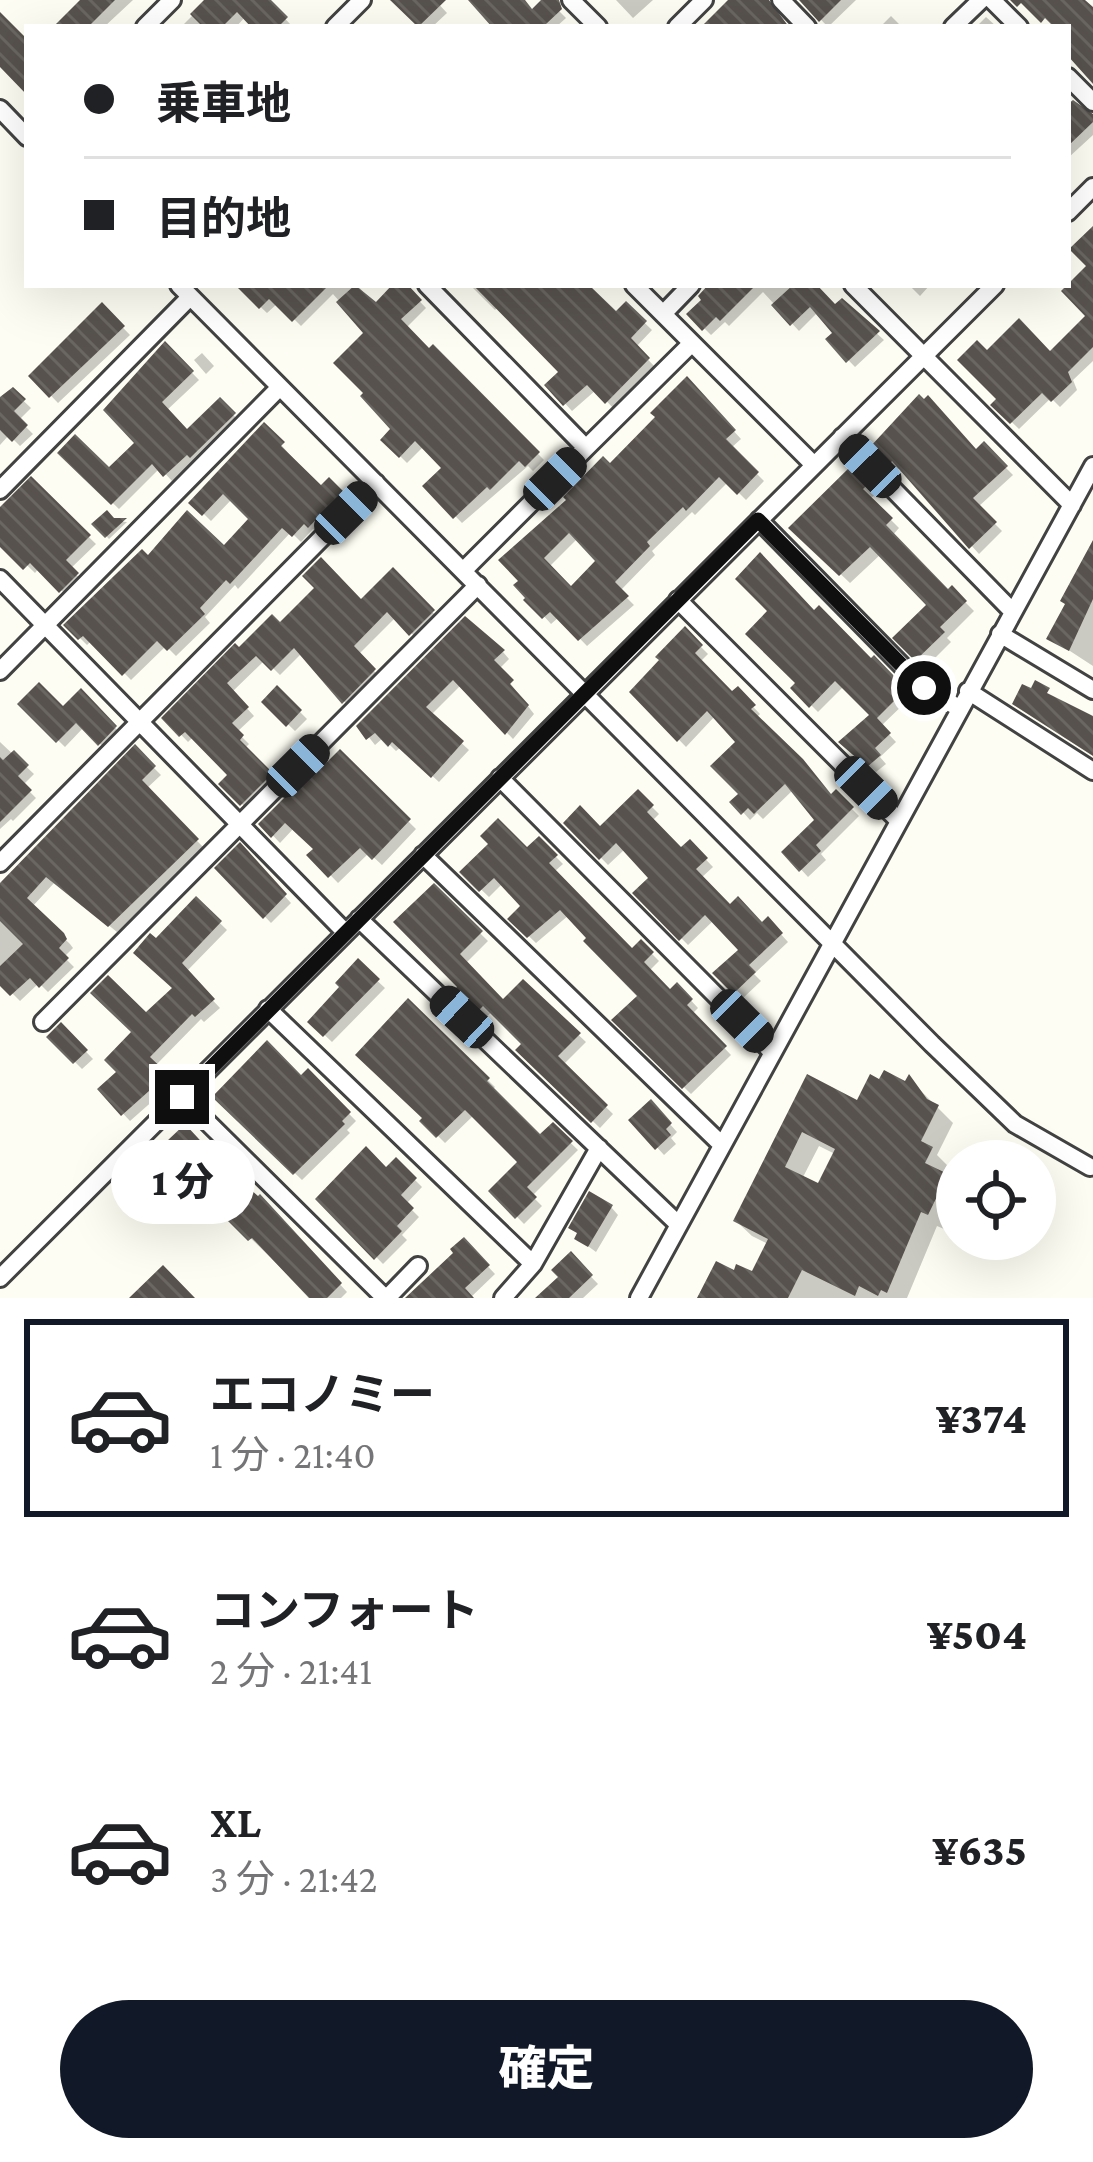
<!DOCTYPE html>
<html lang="ja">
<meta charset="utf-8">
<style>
body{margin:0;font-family:"Crimson Pro","Noto Sans JP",serif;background:#f2f2f2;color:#202124;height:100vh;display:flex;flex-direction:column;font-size:45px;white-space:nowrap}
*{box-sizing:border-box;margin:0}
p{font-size:39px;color:#757577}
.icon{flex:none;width:66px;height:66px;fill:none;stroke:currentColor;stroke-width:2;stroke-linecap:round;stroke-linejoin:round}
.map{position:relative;height:1298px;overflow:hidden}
.side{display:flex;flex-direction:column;background:#fff;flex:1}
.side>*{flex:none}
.top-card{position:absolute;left:24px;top:24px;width:1047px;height:264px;border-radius:0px;box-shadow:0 12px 48px #0002;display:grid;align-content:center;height:264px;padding:0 60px;background:#fff}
.tools{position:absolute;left:936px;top:1140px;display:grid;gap:24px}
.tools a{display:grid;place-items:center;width:120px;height:120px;border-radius:50%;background:#fff;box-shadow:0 12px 48px #0002;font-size:60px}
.end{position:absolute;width:54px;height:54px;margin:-27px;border:15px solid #0f0f0f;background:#fff;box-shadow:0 0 0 6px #fff}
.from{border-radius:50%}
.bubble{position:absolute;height:84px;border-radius:42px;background:#fff;box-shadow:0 12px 48px #0002;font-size:39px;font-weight:800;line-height:84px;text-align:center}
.car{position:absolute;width:36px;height:72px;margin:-36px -18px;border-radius:15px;box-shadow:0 0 9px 3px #0007;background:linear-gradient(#222 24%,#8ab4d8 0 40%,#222 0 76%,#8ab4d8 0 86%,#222 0)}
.top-card b{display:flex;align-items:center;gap:42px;height:114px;font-size:45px}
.top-card b+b{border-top:3px solid #e0e0e0}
.top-card i{width:30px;height:30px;background:#202124}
ul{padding:21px 0 0;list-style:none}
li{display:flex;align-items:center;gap:36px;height:198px;margin:0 24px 18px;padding:0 36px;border:6px solid transparent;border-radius:0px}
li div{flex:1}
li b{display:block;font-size:45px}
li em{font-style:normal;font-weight:800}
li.on{border-color:#111827}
li>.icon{width:108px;height:108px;stroke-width:1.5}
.primary-button{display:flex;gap:24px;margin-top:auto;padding:24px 60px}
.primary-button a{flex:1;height:138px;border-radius:72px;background:#111827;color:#fff;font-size:48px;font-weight:800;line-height:138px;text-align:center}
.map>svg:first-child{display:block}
.shadow{fill:#0003;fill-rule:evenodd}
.building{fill:url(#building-back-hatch);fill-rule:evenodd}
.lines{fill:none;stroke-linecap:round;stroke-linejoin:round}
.minor-casing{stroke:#424242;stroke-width:22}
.minor{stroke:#fff;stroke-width:16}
.route{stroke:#0f0f0f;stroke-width:15}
</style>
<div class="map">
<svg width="1093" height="1298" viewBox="0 0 1093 1298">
<defs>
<pattern id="building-back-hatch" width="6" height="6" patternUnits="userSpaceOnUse" patternTransform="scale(3)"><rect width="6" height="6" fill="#57524d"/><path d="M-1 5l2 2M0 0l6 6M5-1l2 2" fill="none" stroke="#6a6662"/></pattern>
</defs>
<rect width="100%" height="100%" fill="#fefdf3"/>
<path class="shadow" d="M82,0H133L104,27H57Z
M208,0H267L292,26L255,27L245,17L236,27H181Z
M409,0H435L447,13L432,27H420L401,7Z
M470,0H518L532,13L548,0L566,18L556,27H487L493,21Z
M616,0H653L633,18Z
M802,0H856L828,27Z
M891,16L902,27H880Z
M986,17L997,27H976Z
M1068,99L1084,115H1093V135L1068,158Z
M1093,234V361L1073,380L1077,390L1060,407L1051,398L1019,429L994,405L1000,399L987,354L1050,355L1088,318Z
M237,285H357L376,306L396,285H404L426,308L406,328L429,352L433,348L544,460L533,471L528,466L462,523L426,486L446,468L424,446L407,463L384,440L394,430L367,333L333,294L301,326L278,303L267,313Z
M476,285H585L616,316L626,305L652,330L636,347L655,367L614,409L596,390L572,411L548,385L562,372L499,306L495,310L473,288Z
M712,285H814L835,308L842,302L884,340L855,367L829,340L836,333L818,312L799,331L763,292L729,326L725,322L711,335L690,314L705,300Z
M909,285H930L920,296Z
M102,306L130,335L58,403L32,376Z
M165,345L199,380L166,411L188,433L220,401L240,422L211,451L172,481L160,468L119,509L61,453L109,472L138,443Z
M202,353L214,366L206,374L194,360Z
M687,380L741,439L731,448L764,481L746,500L728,482L695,515L692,512L652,551L655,555L620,591L634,605L587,646L559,617L551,624L517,586L610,467L659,417ZM578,538L600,561L571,590L549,567Z
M13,391L31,408L19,420L33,434L20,446L9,435L0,445V404Z
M264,426L321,489L329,481L348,500L317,532L313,529L301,542L291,532L238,589L235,585L205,617L210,623L176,656L166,646L131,680L92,640L87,645L67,625L148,560L224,549L252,519L232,499L211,521L192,502Z
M984,446L1013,475L978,507L1002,531L979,554L901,467L897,470L874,447L976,453Z
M852,469L876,494L870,499L899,528L892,536L948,593L952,589L974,611L947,638L951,642L926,667L897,638L930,605L881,554L850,583L792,528Z
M31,481L96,544L70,569L84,582L69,598L39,568L35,573L0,539V512Z
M113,521L127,522L109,539L95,524Z
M1093,547V666L1050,638Z
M393,571L439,619L418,640L396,617L358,655L381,678L350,708L302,653L280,675L265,660L232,692L254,716L237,732L249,744L245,748L277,782L249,811L222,784L232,775L193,737L188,742L165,718L239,651L280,626L361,603Z
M814,614L871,662L874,660L902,688L898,691L908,700L881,726L896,742L880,757L886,764L876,772L843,742L873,715L844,686L818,712L794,688Z
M685,631L708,654L700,662L732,695L737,690L760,714L756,718L832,798L836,793L859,816L821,854L826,860L808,877L785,852L818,820L793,790L763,819L757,813L750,820L734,802L742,794L738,741L715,716L686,747L633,692Z
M503,652L509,659L499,669L534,714L513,739L461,685L431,715L469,750L439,782L401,747L396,751L383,738L375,745L360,726Z
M277,689L307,719L295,731L265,702Z
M81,692L122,735L106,750L84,727L65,747L21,704L63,711Z
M0,742L34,774L23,785L36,798L13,821L11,819L0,829Z
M135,749L161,775L146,789L204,848L117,932L55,882L32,907L70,944L73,948L64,957L74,967L48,992L39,983L20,1001L0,981V886Z
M340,754L416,829L382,865L369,853L338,883L311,855L317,850L294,828L280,843L262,824Z
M638,793L659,814L652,821L681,851L690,843L713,867L701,878L730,908L762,925L768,920L788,942L754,974L761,981L742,999L717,974L742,950L714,920L688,945L637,893L652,878L625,849L608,865L567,823L600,830Z
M539,840L563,864L554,872L632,952L641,943L659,961L649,971L670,993H684L698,1008L692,1014L731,1055L691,1094L616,1020L641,996L569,915L536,943L511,919L525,906L503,883L489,897L463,872L527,851Z
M240,847L291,903L271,923L219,868Z
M434,888L488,941L465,964L503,1003L523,983L586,1042L563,1065L613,1114L600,1128L519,1050L525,1044L493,1011L485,1018L457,991L461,987Z
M196,900L227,930L186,972L220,1008L204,1022L201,1019L155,1066L173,1083L130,1121L101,1090L120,1072L146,1016L176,988L156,942Z
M358,963L385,988L332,1042L311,1022L343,987Z
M408,1002L495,1087L492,1090L540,1138L553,1126L578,1150L532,1196L542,1206L524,1224L492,1191L521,1162L474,1115L445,1143L423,1121Z
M61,1026L93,1059L82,1069L50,1037Z
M308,1072L356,1121L347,1130L350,1133L302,1180L216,1097L301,1079Z
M809,1078L859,1104L906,1085L909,1079L953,1123L937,1155L947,1165L942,1175L957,1187V1203L944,1229L937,1226L907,1298H697L717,1265L735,1274L753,1275L768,1244L752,1236L736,1221ZM819,1146L835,1154L819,1187L802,1179Z
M651,1103L677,1132L671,1138L676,1144L664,1155L632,1120Z
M396,1161L422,1187L406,1204L419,1217L402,1235L407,1240L383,1264L320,1199L387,1171Z
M225,1170L267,1205L347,1292L341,1298H312L200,1189Z
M611,1207L618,1215L596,1252L577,1238Z
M464,1241L495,1274L470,1298H464L458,1253Z
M571,1256L598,1284L583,1298H540L562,1277Z"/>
<path class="building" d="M80,0H115L88,27H53Z
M204,0H271L288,17L278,27H251L237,12L222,27H203L190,14Z
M390,0H446L418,27Z
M468,0H525L532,9L541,0H559L562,9L546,24L549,27H492Z
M728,0H769L789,27H701Z
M799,0H841L819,22Z
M1010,0H1085L1093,7V84L1068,56V27H1054L1045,18L1041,23L1021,3L1017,7Z
M0,12L27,39V95L0,67Z
M1073,100L1093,114V122L1068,146V104Z
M1093,226V347L1068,372L1072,382L1051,402L1042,393L1010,424L990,405L996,399L957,360L977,340L987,350L1019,318L1050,351L1085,316L1061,291L1086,266L1069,249Z
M235,285H329L292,322L269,299L259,309Z
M355,285L376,302L392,285H408L422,300L401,319L429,348L433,344L540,452L525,467L519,461L490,490L487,487L453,519L422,486L441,468L415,441L399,458L380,440L390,429L360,396L363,393L333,363L363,333L336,302Z
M473,285H589L616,311L626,301L647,321L631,338L650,358L605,404L587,385L563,406L544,385L558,372Z
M708,285H756L720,321L716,317L702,331L686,314L701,300L698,296Z
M793,285H817L835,304L842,298L880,331L846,363L825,339L832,333L810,307L790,326L771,305Z
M102,302L125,326L49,398L28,376Z
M165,341L194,371L162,402L187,429L220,397L236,413L190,458L187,455L163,477L152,464L111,505L57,453L75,434L109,467L134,443L103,410Z
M687,376L736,430L726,439L759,472L737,495L719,477L686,511L683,507L647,542L650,546L615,582L629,596L578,641L550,612L542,619L523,600L525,598L513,585L518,581L498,560L566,500L563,497L603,456L610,463L655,417L650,413ZM569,533L595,561L571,586L544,558Z
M13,387L26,399L14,411L28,425L12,442L0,430V397Z
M919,394L924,399L928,395L976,449L984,441L1008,466L973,498L997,522L969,549L892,461L888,466L870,447Z
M264,422L285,442L281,446L321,485L329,477L343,491L308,528L304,524L292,537L282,528L230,584L226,580L200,608L205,614L167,651L157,641L122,676L83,636L78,640L63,625L142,549L148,555L187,510L224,545L248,519L223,494L202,516L188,503Z
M852,465L869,483L863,489L893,518L886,525L948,589L952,585L967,601L940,627L945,632L915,661L892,638L926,605L870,547L839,576L788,528Z
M31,476L91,535L66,560L79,573L59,593L30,563L23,570L0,547V507Z
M107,510L114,518H127L105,538L91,524Z
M1093,540V599L1069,651L1046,639L1065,604L1060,601Z
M760,552L814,610L819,605L871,658L874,655L897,679L894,682L903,692L877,718L891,733L875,748L881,755L867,767L838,742L869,715L835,681L809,708L790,688L795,683L745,634L767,611L735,579Z
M321,557L361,599L393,567L435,610L409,636L387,612L354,646L376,669L342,704L294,648L271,671L256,656L227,683L249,707L232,723L244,735L240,740L273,773L240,806L218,784L227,775L185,732L179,737L161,718L235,643L239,647L272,614L280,622L314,588L302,576Z
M465,616L505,650L494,660L514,680L510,684L529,705L505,735L453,680L426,707L464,741L431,778L392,742L388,747L375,733L366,740L356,726Z
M685,626L703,645L695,653L732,691L738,686L756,705L751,709L803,759L831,794L836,789L854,807L816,845L821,851L799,872L781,852L814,820L785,784L754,814L748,808L741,815L729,802L738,794L710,766L735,742L707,711L677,742L629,692L659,660L655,657Z
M1035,680L1050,688L1047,693L1093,716V756L1012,704L1022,684L1031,688Z
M39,682L63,706L81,688L117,726L98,746L76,723L56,743L17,704Z
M277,685L302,710L286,727L261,702Z
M135,744L156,766L142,780L199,839L108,927L46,877L27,898L64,933L67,939L59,948L69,958L39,988L30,978L10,996L0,986V966L23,944L0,921V883Z
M340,749L411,819L372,860L360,848L328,878L306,855L313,849L285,823L271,838L258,824L314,768L317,772Z
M14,750L29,765L18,776L32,790L0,822V757L3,760Z
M638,789L654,805L647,812L681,847L690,839L708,858L696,869L730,904L738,896L762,922L768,916L783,933L749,965L756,972L733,994L712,973L738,950L705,915L679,941L632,893L648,878L616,843L599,860L563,823L580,805L600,826Z
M498,818L527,847L539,836L558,855L549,863L632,948L641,939L654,952L644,962L670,989L677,982L693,999L687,1005L727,1046L682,1089L611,1020L637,996L583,941L586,938L560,910L527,938L507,919L520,906L494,878L479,892L459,872L488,844L480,836Z
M240,842L287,894L263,919L214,868Z
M434,883L483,931L460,954L503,999L523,979L581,1033L558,1056L608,1105L591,1123L515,1050L521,1044L483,1006L476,1013L453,991L457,987L393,922Z
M196,896L222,921L182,963L215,999L195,1017L192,1014L150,1057L168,1074L121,1116L97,1089L116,1072L104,1060L131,1032L90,993L108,975L146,1012L172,988L133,953L150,933L156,938Z
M358,958L380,979L323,1037L307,1022L339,987L335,983Z
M408,998L490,1078L487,1081L540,1134L553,1122L573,1141L527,1187L537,1197L515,1219L488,1191L517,1162L465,1110L436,1138L419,1121L422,1118L355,1055Z
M61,1022L88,1050L73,1064L46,1037Z
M267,1040L301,1075L308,1068L351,1112L342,1121L345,1124L293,1175L212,1097Z
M884,1070L905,1081L909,1074L927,1099L939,1105L921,1141L933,1147L925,1163L948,1174L928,1215L921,1212L887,1293L881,1290L878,1296L859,1286L855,1296L802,1270L788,1298H697L716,1261L734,1270L736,1264L752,1271L768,1239L733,1221L807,1074L857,1100L870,1074L879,1079ZM802,1132L835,1149L818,1183L785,1167Z
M651,1099L672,1123L666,1129L671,1135L655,1150L628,1120Z
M185,1124L223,1165L258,1196L260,1194L342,1283L327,1298H309L252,1238L248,1241L198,1191L163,1150L170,1144L167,1141Z
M366,1146L386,1167L396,1157L417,1178L401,1195L414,1208L397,1226L402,1231L374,1260L315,1199Z
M589,1191L613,1205L588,1247L574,1239L577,1233L568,1228Z
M464,1237L490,1265L465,1288L474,1298H405L453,1253L450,1249Z
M571,1251L593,1275L569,1298H535L558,1277L551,1270Z
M163,1265L195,1298H129Z"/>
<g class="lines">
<defs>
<path id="minor" d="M571,0L598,27
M781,0L807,27
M992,0L1019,27
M145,27L172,0
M335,27L362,0
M677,27L704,0
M953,27L981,0
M1068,77L1093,102
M0,109L27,137
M1068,212L1093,187
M179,285L932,1044L1015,1124L1090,1167
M427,285L586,448L463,571
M634,285L814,465
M853,285L1072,505
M663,314L691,285
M842,437L1013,612
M586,448L692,343
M0,490L190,297
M759,520L924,688L959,708
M0,579L345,932
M678,600L897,819
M1000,634L1093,690
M0,671L280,387
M968,691L1093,771
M500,778L772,1052
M423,855L722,1145
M0,863L376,483
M359,919L679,1225
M268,1009L533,1264
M43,1022L478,585
M182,1097L385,1298
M0,1278L995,285
M387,1298L418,1266
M503,1298L533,1264L599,1148
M639,1298L1093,466"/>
</defs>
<use href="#minor" class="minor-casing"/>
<use href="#minor" class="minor"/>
</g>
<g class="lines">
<path class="route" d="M182,1097L758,520L924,688"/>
</g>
</svg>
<div class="tools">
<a><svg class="icon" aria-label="locate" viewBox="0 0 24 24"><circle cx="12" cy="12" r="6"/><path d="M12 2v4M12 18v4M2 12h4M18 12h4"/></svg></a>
</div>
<i class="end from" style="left:924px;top:688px"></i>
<i class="end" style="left:182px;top:1097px"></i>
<div class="bubble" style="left:111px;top:1140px;width:144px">1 分</div>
<i class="car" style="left:870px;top:466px;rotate:316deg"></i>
<i class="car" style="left:555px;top:479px;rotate:45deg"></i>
<i class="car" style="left:346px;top:513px;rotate:45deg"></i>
<i class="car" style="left:298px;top:766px;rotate:45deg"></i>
<i class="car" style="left:866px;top:788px;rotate:135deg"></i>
<i class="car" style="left:462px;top:1017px;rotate:313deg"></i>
<i class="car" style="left:742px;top:1021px;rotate:135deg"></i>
<div class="top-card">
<b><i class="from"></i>乗車地</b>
<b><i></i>目的地</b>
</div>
</div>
<section class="side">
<ul>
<li class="on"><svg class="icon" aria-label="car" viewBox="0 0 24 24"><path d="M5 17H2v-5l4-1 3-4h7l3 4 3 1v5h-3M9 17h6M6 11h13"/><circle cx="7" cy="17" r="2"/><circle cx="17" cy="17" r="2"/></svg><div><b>エコノミー</b><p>1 分 · 21:40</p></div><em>¥374</em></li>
<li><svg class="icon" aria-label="car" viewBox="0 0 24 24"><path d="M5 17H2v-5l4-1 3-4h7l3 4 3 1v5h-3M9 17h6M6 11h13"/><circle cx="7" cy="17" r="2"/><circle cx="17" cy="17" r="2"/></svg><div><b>コンフォート</b><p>2 分 · 21:41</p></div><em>¥504</em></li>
<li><svg class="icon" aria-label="car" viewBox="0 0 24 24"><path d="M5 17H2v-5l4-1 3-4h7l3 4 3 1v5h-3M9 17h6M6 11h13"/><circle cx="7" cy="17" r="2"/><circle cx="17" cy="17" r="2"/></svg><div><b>XL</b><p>3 分 · 21:42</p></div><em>¥635</em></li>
</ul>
<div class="primary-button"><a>確定</a></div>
</section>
